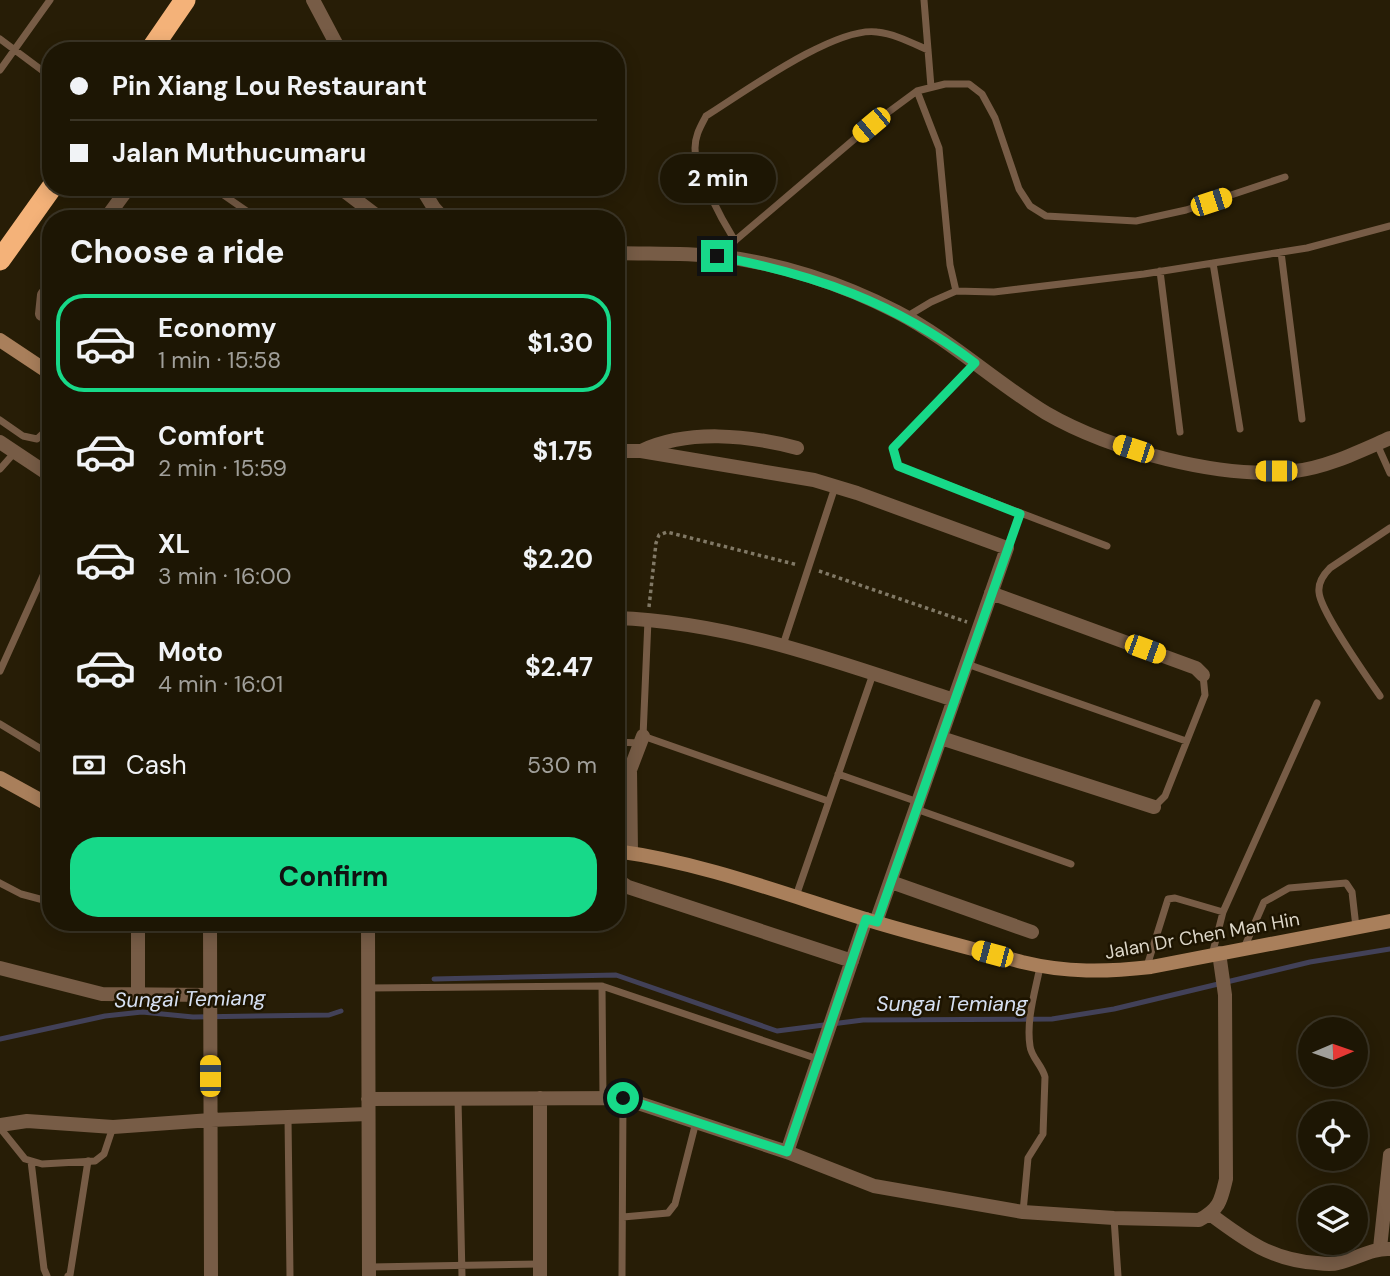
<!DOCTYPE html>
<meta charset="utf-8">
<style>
body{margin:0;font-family:"DM Sans",sans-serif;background:#251f0e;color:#f1f3f6;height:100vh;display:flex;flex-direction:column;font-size:26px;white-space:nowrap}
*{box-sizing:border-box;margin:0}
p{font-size:23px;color:#a09f9a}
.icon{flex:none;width:38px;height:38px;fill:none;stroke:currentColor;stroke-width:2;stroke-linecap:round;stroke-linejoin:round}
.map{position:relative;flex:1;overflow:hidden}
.side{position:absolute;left:42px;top:210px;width:583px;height:721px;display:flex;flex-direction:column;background:#1d1604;border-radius:28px;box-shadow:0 4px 18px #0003,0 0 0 2px #3b3526}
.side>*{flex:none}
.hud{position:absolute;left:42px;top:42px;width:583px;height:154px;border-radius:28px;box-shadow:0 4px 18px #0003,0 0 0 2px #3b3526;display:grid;align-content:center;height:154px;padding:0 28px;background:#1d1604}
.needle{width:46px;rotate:88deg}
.buttons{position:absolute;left:1298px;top:1017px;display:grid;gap:14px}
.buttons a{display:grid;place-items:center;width:70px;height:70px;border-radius:50%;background:#1d1604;box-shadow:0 4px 18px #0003,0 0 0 2px #3b3526;font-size:35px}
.end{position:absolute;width:32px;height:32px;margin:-16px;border:9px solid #17d989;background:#111;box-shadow:0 0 0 4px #111}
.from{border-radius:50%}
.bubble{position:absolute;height:49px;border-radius:24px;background:#1d1604;box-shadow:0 4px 18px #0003,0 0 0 2px #3b3526;font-size:23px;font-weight:700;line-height:49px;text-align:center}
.car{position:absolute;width:21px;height:42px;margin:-21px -10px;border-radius:9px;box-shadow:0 0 5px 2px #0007;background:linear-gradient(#f5c518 24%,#345 0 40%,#f5c518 0 76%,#345 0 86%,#f5c518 0)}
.hud b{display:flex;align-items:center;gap:24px;height:66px;font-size:26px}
.hud b+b{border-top:2px solid #3b3526}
.hud i{width:18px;height:18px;background:#f1f3f6}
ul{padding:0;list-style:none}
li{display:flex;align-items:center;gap:21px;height:98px;margin:0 14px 10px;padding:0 14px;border:4px solid transparent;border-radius:28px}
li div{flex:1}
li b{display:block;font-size:26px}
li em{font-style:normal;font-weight:700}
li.selected{border-color:#17d989}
li>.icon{width:63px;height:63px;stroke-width:1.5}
h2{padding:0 28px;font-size:32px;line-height:84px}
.pay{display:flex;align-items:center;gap:18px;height:77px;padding:0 28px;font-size:26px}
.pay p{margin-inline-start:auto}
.primary-button{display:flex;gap:14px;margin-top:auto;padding:14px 28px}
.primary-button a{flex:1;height:80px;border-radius:28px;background:#17d989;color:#111;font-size:28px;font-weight:700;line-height:80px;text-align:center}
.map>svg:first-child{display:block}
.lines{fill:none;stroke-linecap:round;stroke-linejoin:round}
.stream{stroke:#424158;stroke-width:5}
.path{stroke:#817966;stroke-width:3.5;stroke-dasharray:3.5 3.5;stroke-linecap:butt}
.lane{stroke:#775c46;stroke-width:7}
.street{stroke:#775c46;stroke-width:14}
.secondary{stroke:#a97f5b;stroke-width:14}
.highway{stroke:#f4b279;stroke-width:21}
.route{stroke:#17d989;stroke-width:9}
.labels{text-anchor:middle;stroke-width:5;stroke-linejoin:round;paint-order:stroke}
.street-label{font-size:19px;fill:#dcd6c8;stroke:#1d1400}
.water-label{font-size:21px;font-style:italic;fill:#d6e0f2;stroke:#1d1400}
</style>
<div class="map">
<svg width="1390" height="1276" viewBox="0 0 1390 1276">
<rect width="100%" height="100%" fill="#271d06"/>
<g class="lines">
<path class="stream" d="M434,979L616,975L777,1031L863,1020L1052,1019L1114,1009L1310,962L1390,949
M0,1039L105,1016L142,1012L193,1017L329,1015L341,1011"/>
<path class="path" d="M819,571L967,622
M649,607L656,543L659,535L667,532L798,565"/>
<path class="lane" d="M924,0L931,87
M0,39L51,77
M0,70L50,0
M917,91L939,148L950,265L956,291
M212,187L258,219
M735,241C722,220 695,171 695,148C695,135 701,126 706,116C743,93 835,26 877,32C895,34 912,43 928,50
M1281,252L1302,419
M717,256L871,125L917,91L945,84H969L982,94L995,118L1019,189L1030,206L1046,216L1136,221L1186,210L1285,177
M1213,263L1240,429
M1160,271L1180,432
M42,314L51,327
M906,317L931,302L956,291L994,292L1144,274L1307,248L1390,226
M975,363L893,448L898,466L1107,546
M0,420L23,436L37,439L51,426
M1377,444L1390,473
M0,469L15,452
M1007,548L1020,515
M648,620L643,736L828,801
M783,645L835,487
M967,664L1186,741
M0,671L51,558
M1380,696C1367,677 1320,611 1319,592C1318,583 1324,574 1330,568L1390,528
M0,724L51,755
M616,742L640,743
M838,774L918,802
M43,801L51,785
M1154,807L1165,796L1205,695L1203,675
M916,809L1071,864
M0,883L21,894L51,902
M796,896L873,674
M1223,912L1317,703
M123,922L138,926
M1244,948L1264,902L1289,888L1346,883L1352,892L1356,927
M1147,966L1168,899L1175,898L1223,912L1212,955
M369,988L602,986
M603,1098L602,986L818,1059
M458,1099L462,1276
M288,1118L290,1276
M0,1128L25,1159L42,1164L95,1161L104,1154L113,1127
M31,1161L44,1269L47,1276
M1023,1212L1028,1158L1043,1134L1045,1077C1042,1065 1031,1057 1030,1046C1026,1020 1035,992 1040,967
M623,1217L668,1213L675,1204L696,1122
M1114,1218L1118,1276
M370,1267L540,1264
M68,1276L70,1275L88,1161
M622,1276L623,1098"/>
<path class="street" d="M313,0L340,51
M339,187L381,219
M421,187L434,208L444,219
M110,219L107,217L129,187
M616,253C649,254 683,253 716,256C778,262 843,284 897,312C951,340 995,382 1046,413C1110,450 1222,480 1295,471C1328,467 1360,451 1390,438
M42,314L44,295L51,286
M0,442L51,476
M616,451H641L814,480L857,493L1007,548L876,922
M641,451C688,429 748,435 797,448
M991,593L1196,668L1203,675
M616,618C734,622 843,664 954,700
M941,738L1154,807
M631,853L630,770L643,736
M616,879L628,887L852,961
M891,882L1032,932
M138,922V996
M210,922L211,1276
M368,922L369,1276
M0,968L102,994L210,995
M540,1098V1276
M368,1099L623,1098L787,1152L874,1186L1023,1212L1114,1218L1199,1220C1220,1209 1221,1200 1226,1179L1225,995L1219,953
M0,1125L27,1121L113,1127L211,1120L368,1114
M787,1152L866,919
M1210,1214C1245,1240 1271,1260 1317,1263C1324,1264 1331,1265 1338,1263C1356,1259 1372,1248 1390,1249
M1380,1248L1390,1155"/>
<path class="secondary" d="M0,340L51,374
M0,778L51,806
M616,851C706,863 792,897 878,923C925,937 974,949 1022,962C1067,973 1106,972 1151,967L1390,921"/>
<path class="highway" d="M150,51L185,0
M0,260L52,187"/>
</g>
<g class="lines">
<path class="route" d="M623,1098L787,1152L866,919L877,922L1020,514L898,466L893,448L975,363C894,302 816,275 717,256"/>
</g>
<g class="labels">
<g class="street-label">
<text transform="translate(1202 935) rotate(-10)" y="7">Jalan Dr Chen Man Hin</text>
</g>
<g class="water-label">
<text transform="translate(190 999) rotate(-1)" y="7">Sungai Temiang</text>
<text x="952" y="1011">Sungai Temiang</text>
</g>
</g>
</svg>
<div class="buttons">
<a><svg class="needle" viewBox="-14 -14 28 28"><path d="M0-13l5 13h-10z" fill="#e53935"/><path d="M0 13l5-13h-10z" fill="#a09f9a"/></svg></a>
<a><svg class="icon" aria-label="locate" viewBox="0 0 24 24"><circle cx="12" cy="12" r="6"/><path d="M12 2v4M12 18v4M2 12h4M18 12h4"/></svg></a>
<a><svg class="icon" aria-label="layers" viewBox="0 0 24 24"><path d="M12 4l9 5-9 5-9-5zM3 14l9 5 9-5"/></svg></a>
</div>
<i class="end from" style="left:623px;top:1098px"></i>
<i class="end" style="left:717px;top:256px"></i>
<div class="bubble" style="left:660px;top:154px;width:116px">2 min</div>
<i class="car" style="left:871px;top:125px;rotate:230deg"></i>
<i class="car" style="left:1211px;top:202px;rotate:72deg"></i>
<i class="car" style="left:1133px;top:449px;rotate:288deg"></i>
<i class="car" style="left:1276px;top:471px;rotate:270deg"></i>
<i class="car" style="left:1145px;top:649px;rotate:110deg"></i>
<i class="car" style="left:992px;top:954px;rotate:285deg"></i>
<i class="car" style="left:210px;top:1076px;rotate:0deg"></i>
<div class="hud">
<b><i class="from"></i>Pin Xiang Lou Restaurant</b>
<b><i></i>Jalan Muthucumaru</b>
</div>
<section class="side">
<h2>Choose a ride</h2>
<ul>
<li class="selected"><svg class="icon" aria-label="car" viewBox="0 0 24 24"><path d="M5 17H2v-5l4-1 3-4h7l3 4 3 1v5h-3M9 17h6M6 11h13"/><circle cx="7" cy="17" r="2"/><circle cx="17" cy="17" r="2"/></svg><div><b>Economy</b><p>1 min · 15:58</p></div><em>$1.30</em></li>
<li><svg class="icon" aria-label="car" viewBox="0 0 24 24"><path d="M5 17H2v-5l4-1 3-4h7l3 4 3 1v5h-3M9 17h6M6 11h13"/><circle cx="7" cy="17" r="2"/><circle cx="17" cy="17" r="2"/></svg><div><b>Comfort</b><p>2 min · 15:59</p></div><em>$1.75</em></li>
<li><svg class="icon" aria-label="car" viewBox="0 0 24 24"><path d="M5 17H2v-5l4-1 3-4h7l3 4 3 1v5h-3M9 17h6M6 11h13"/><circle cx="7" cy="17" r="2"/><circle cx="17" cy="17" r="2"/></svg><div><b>XL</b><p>3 min · 16:00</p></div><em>$2.20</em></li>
<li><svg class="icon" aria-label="car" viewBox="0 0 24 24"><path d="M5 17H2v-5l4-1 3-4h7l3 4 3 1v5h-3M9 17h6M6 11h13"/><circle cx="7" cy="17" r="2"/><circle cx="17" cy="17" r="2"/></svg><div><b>Moto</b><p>4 min · 16:01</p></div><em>$2.47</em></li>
</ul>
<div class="pay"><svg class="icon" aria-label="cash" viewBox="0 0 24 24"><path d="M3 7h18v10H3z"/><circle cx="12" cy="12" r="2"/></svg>Cash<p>530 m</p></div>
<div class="primary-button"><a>Confirm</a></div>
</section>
</div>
